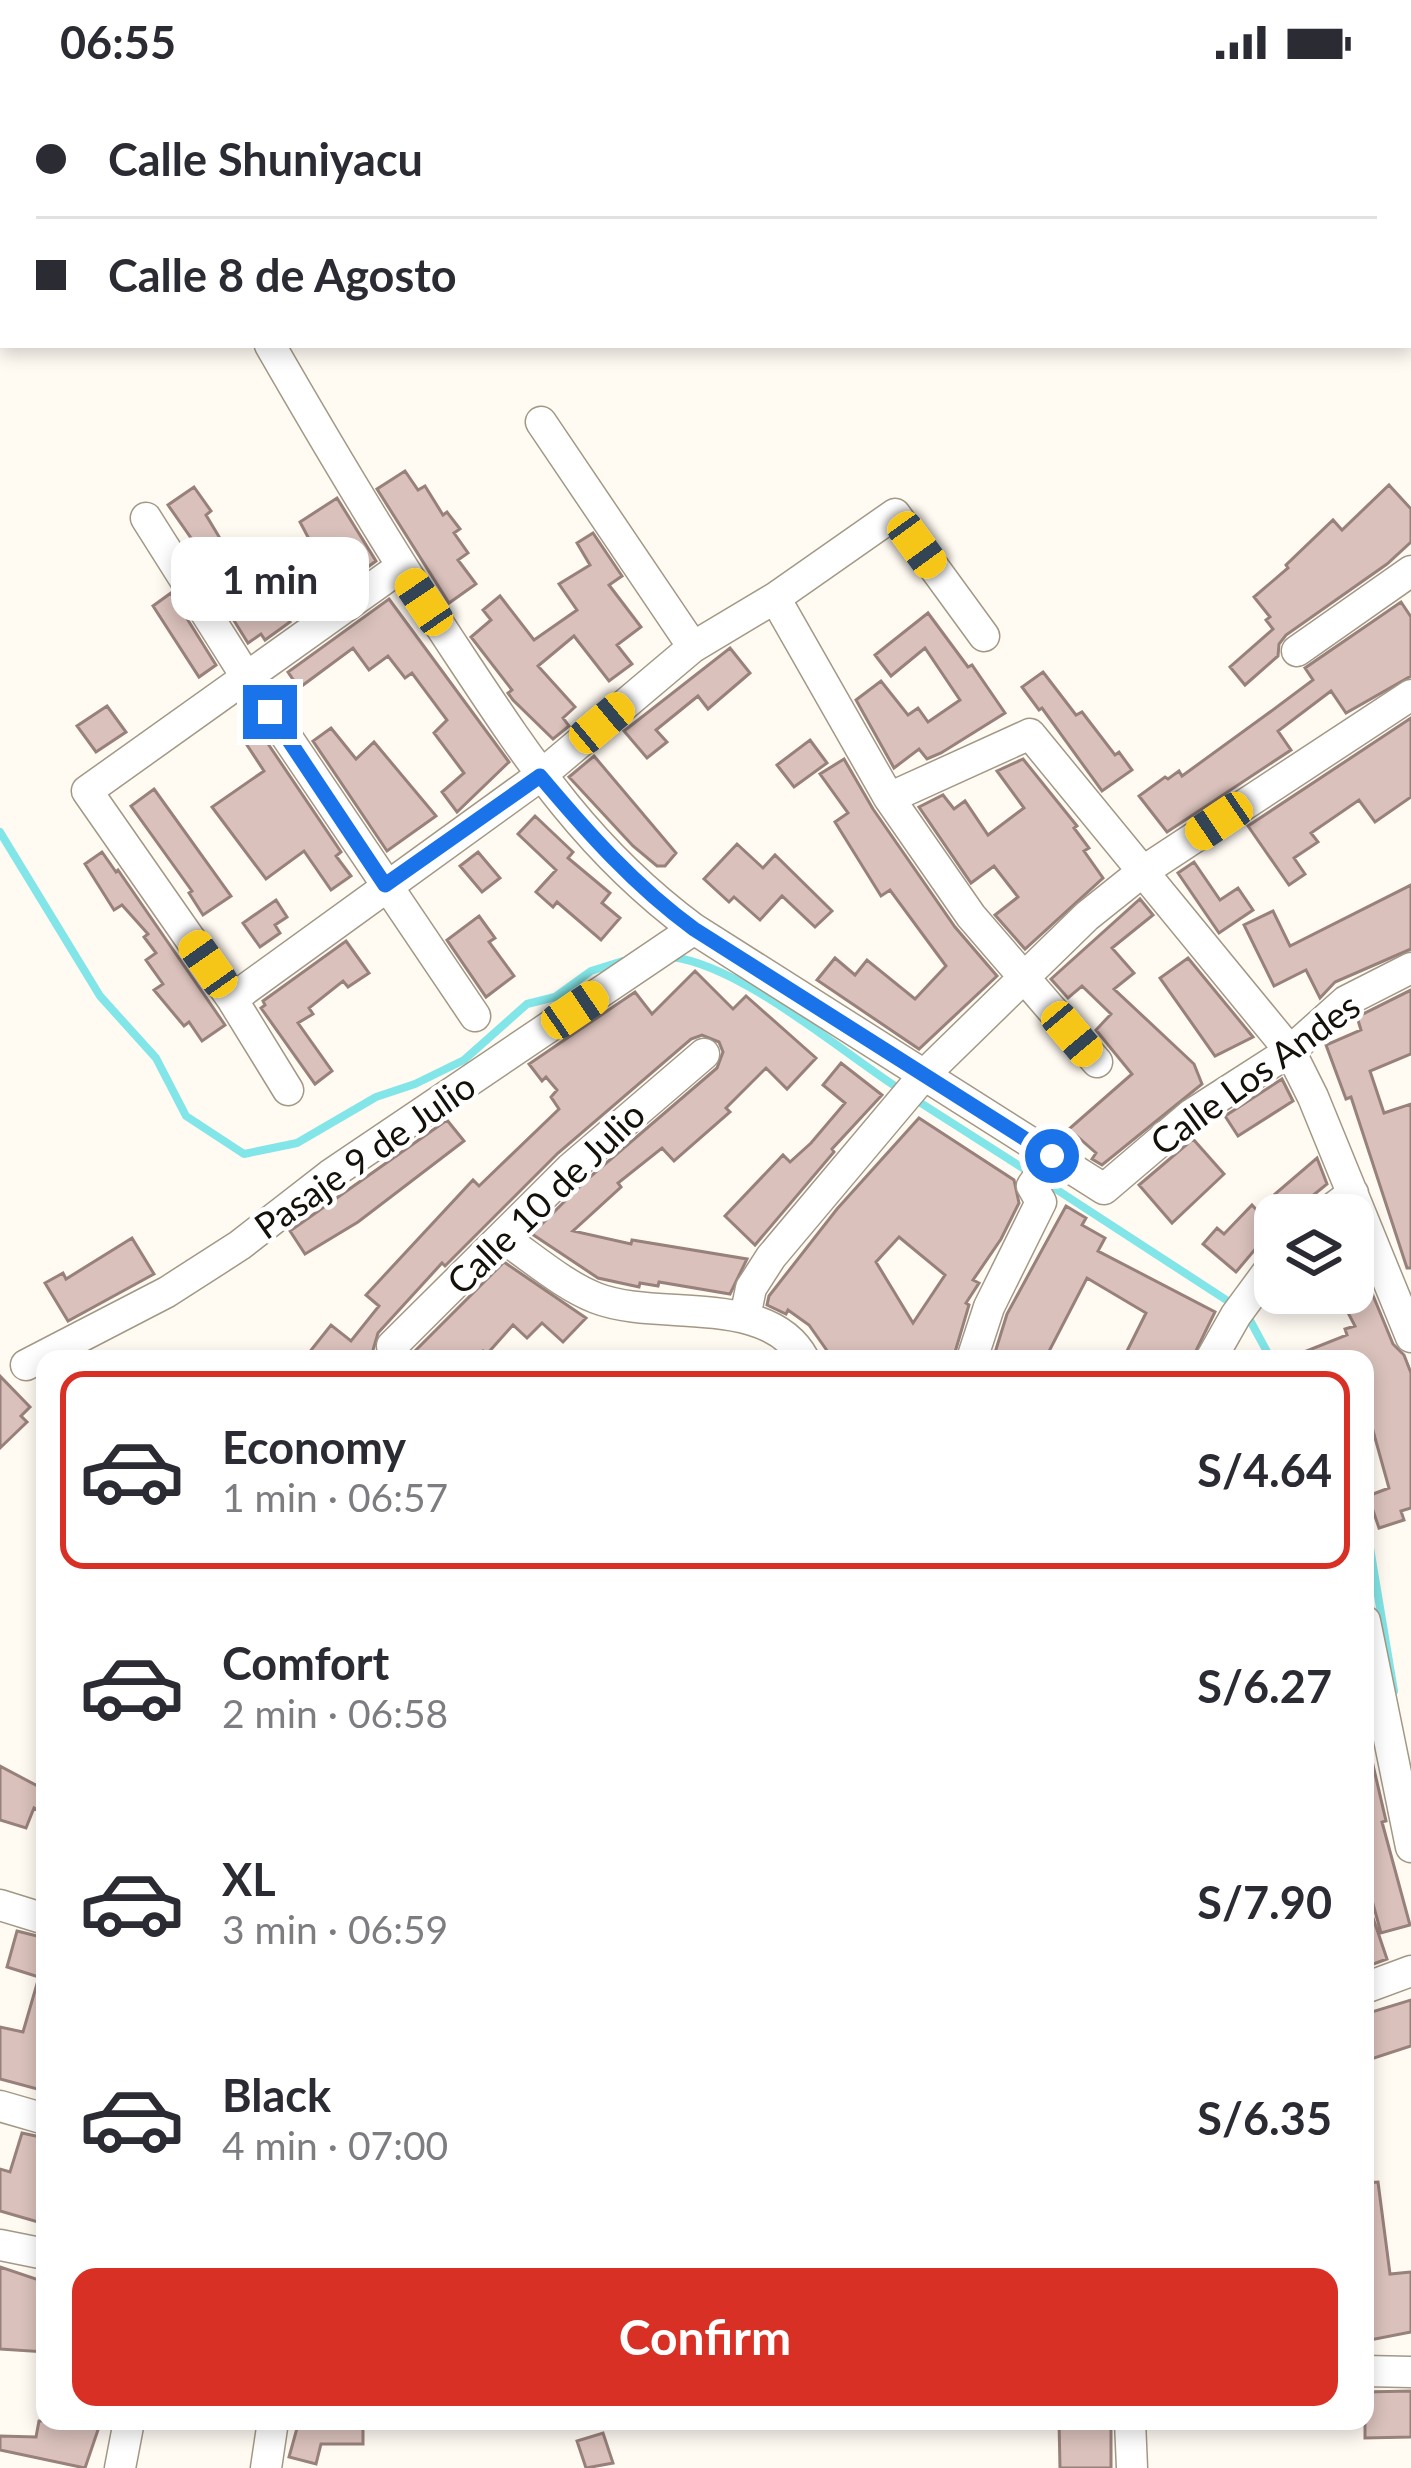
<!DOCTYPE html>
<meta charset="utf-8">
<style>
body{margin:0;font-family:Lato,sans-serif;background:#f2f2f3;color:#2b2b33;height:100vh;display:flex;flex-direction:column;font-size:45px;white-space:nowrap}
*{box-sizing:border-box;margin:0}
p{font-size:39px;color:#7c7c81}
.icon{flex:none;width:66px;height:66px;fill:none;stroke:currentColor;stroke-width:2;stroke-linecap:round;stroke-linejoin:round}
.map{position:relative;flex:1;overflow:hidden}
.panel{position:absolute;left:36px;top:1266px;width:1338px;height:1080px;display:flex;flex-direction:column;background:#fff;border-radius:24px;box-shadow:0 6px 18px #0003}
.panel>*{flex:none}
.hud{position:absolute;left:0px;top:0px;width:1413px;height:264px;box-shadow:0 6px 18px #0003;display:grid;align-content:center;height:264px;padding:0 36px;background:#fff}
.tools{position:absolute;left:1254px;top:1110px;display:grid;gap:24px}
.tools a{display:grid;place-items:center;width:120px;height:120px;border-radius:24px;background:#fff;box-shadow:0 6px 18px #0003;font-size:60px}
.end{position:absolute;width:54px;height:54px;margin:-27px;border:15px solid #1a73e8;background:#fff;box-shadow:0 0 0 6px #fff}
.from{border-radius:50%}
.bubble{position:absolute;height:84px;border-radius:24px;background:#fff;box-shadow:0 6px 18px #0003;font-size:39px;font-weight:700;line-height:84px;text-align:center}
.car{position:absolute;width:36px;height:72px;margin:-36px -18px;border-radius:15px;box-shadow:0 0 9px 3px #0007;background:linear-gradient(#f5c518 24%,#345 0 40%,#f5c518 0 76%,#345 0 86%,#f5c518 0)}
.hud b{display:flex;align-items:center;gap:42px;height:114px;font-size:45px}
.hud b+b{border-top:3px solid #e1e1e2}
.hud i{width:30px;height:30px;background:#2b2b33}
ul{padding:21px 0 0;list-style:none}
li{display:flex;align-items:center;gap:36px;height:198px;margin:0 24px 18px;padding:0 12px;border:6px solid transparent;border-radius:24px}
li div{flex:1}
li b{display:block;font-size:45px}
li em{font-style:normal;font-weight:700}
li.active{border-color:#d93025}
li>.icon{width:108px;height:108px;stroke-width:1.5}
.cta{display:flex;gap:24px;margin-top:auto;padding:24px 36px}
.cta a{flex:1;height:138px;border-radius:24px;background:#d93025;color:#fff;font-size:48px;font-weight:700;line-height:138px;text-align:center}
.status{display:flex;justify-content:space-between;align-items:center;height:84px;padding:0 60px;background:#fff;direction:ltr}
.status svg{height:33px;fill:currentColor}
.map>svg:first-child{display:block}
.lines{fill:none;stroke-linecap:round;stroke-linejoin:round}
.stream{stroke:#82e5e7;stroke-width:8}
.building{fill:#dac1bb;stroke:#98807b;stroke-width:3;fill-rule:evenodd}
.minor-casing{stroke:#a29885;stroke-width:33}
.minor{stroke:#fff;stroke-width:30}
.route{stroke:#1a73e8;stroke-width:15}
.labels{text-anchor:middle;stroke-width:9;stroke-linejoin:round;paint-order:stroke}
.street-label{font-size:36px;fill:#14110a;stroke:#fff}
</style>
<div class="status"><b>06:55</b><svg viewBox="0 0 49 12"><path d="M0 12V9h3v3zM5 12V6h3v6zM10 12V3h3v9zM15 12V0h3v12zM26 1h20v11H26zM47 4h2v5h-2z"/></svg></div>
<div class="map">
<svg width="1411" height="2384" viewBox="0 0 1411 2384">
<rect width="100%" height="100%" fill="#fffaf2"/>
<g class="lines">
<path class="stream" d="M0,748L100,912L156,974L186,1032L244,1070L297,1059L376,1013L415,1000L464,976L527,920L555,913L591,887L623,877
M672,873C742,882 839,966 901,1006
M913,1014L1032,1090
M1045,1098L1234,1221
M1246,1229L1271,1275
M1365,1456L1370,1464L1394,1607"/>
</g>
<path class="building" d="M405,387L418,406L425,402L443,431L447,428L460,445L454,449L468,469L458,476L476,500L449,519L377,405Z
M1389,401L1411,425V458L1387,480L1286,551L1279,560L1278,572L1245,601L1230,583L1273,545L1266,536L1270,533L1254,513L1288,484L1286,481L1333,436L1342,446Z
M194,403L211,427L206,431L230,471L212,484L168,421Z
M337,414L376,477L336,506L300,438Z
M593,449L622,492L609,501L641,543L617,561L632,580L609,597L574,552L538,582L575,623L563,634L569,642L553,655L513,616L508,609L512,606L471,553L491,536L483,526L500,512L534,556L577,526L559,500L590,481L577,459Z
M171,509L216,581L199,593L153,522Z
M389,515L509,678L457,728L442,708L464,689L434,649L447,636L412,589L405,594L388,572L369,586L353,564L299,604L288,588Z
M258,517L264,526L275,519L290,538L265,556L261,550L248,559L233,535Z
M1401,518L1411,533V592L1346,629L1331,607L1278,647L1291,666L1167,748L1139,712L1165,693L1168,695L1179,687L1182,692L1270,628L1313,596L1305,584Z
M928,529L968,583L972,581L1005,629L941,669L927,675L919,665L894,684L856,616L881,597L908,631L918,624L928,638L960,616L925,564L891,592L875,571Z
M730,564L750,589L708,625L698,612L656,646L667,658L647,674L624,647Z
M1043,588L1076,631L1082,628L1115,671L1119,668L1132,686L1102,707L1042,624L1039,626L1022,603Z
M107,622L126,648L96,668L77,642Z
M1411,634V713L1375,738L1359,716L1311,749L1318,758L1294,774L1305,790L1289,801L1248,742Z
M254,639L341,768L336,772L351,792L331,806L304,767L266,795L212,723L264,687L239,649Z
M331,644L356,675L374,658L436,732L387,767L313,657Z
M810,656L827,679L794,703L777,681Z
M594,672L676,769L665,782H657L633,762L569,693Z
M844,675L873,725L955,843L997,892L919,965L817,896L835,874L855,891L867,876L915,915L946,882L890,806L881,812L835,738L848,729L820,690Z
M1023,675L1077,742L1074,744L1089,764L1084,767L1103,794L1025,865L995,831L1018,813L994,782L971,799L919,723L943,711L954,725L965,717L988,751L1024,724L997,687Z
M154,705L231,812L203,831L189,809L192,807L131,722Z
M535,732L573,768L568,774L610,809L602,819L620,834L601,856L557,818L553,823L536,808L556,786L518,750Z
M737,760L763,784L775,771L832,827L815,843L782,812L760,836L734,813L729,818L704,795Z
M102,768L116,788L118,786L225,941L202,957L189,938L184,942L154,906L163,900L146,876L156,869L144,853L148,850L122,821L114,826L85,780Z
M478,768L500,794L482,808L460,782Z
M1194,778L1220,816L1238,804L1253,826L1219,849L1178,789Z
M1411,801V865L1335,898L1320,914L1306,886L1274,902L1244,841L1273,827L1290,862Z
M1140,815L1153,831L1112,864L1134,889L1114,905L1194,980L1202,1000L1102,1081L1092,1075L1096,1069L1069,1045L1132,990L1096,946L1111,930L1082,902L1068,914L1051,895Z
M276,816L287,833L275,841L280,849L260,863L243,839Z
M479,832L495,854L489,858L514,892L486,913L447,856Z
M346,857L369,889L348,903L343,897L309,924L313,930L298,939L332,987L315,1000L261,924L265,921L263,917Z
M1188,874L1253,953L1215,972L1160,894Z
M695,887L733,925L746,912L816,974L787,1005L766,984L726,1024L730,1028L674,1077L662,1064L618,1099L621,1103L573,1147L631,1160L632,1156L747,1175L730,1210L659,1198L658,1202L640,1199L639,1203L598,1194L532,1150L584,1098L717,984L723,968L719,958L702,951L691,955L558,1069L445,1182L442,1179L378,1249L373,1266L378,1275H304L331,1241L351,1257L379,1222L366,1211L473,1096L479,1102L559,1025L551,1013L557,1006L546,993L542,997L529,980L635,908L652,930Z
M1411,906V970L1370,987L1384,1029L1411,1020V1184H1407L1351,1013L1346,1015L1326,961L1361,946L1357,933Z
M841,979L882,1011L832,1065L834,1068L755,1161L725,1132L783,1071L790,1078L811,1059L845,1019L823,1001Z
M1282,995L1293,1017L1238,1052L1225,1032Z
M919,1034L1014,1096L1019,1119L1001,1155L973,1196L979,1199L966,1219L969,1221L953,1275H833L809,1241L788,1226L786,1230L767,1221L769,1212L837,1125ZM899,1153L945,1191L913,1239L876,1178Z
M447,1036L464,1057L358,1138L305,1170L290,1147Z
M1193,1055L1224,1090L1172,1139L1139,1101Z
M1317,1074L1327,1100L1289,1131L1275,1110Z
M1252,1121L1273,1144L1236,1188L1203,1160L1217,1144L1224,1150Z
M1066,1122L1086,1134L1082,1141L1105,1154L1098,1167L1215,1228L1192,1275H1123L1146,1229L1087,1194L1045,1275H993L1007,1230Z
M132,1154L154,1190L68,1237L45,1199L63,1189L66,1195Z
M504,1178L586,1234L563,1258L542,1239L527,1254L513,1241L487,1270L483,1267L474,1275H407Z
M1372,1209L1393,1260L1404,1271L1411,1289V1424L1401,1427L1404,1436L1379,1444L1368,1412L1389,1404L1365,1318V1275L1289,1274L1347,1251L1345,1245L1355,1242L1343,1219Z
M0,1292L30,1323L21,1332L27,1338L0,1364Z
M1370,1668L1386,1737L1382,1738L1410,1841L1381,1849L1365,1791V1669Z
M0,1682L45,1706V1730L34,1724L26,1744L0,1736Z
M1365,1822H1369L1387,1875L1365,1883Z
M17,1847L45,1854V1991L41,2006L0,1995V1943L23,1948L39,1893L7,1883Z
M1411,1916V1962L1365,1977V1930Z
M22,2049L45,2054V2140L0,2127V2085L10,2088Z
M1378,2098L1390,2190L1411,2188V2248L1365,2257V2099Z
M0,2183L45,2198V2268L0,2265Z
M1411,2307V2353L1365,2354V2308Z
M39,2337H101L85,2384L0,2366V2352L36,2353Z
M299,2337H363V2360H321L316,2380L289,2373Z
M1059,2337H1111V2384H1060Z
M603,2349L613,2379L586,2384L577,2357Z"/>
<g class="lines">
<defs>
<path id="minor" d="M182,0L183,3
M270,261C331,367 394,473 462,575C532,681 590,768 694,845L1104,1105L1192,1030L1290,967L1346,917L1411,884
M541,338L693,563
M146,434L247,594L475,932
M775,514L889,714L971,832L1097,978
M1297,567L1411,487
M889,714L1030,650L1290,967L1313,1013L1411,1253
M232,915L540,692L693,563L775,514L895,430L984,552
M288,1006L232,915L87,707L401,483
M1324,1131L1353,1109
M503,1154C533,1174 563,1201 596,1214C657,1238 768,1208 804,1275
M745,1233L751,1204L771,1173L924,991L1087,832L1142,788L1411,611
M392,1262L571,1084L704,970
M972,1275L989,1223L1041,1118L1032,1102L1052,1073
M1211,1275L1236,1231L1275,1178
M26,1281L167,1208L240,1161L330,1091L694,845
M1365,1537L1411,1763
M0,1821L45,1835
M1365,1904L1411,1887
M0,2022L45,2035
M0,2161L45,2170
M1365,2287L1411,2288
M1130,2337L1132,2384
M120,2384L129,2337
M266,2384L273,2337"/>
</defs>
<use href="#minor" class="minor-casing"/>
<use href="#minor" class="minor"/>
</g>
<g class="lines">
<path class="route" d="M270,628L385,801L540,692C588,749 634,801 694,845L1052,1072"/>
</g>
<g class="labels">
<g class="street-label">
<text transform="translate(1255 990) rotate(-36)" y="13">Calle Los Andes</text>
<text transform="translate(365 1072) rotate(-35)" y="13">Pasaje 9 de Julio</text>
<text transform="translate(546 1114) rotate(-44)" y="13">Calle 10 de Julio</text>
</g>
</g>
</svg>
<div class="tools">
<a><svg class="icon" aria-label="layers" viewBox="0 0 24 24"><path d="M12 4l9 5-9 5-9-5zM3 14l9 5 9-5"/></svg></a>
</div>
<i class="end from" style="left:1052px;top:1072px"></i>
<i class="end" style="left:270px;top:628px"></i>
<div class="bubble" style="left:171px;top:453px;width:198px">1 min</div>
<i class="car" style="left:917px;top:461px;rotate:144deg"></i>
<i class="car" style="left:424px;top:518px;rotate:326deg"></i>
<i class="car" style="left:602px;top:639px;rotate:50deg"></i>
<i class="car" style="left:1219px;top:737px;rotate:236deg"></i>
<i class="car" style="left:208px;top:880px;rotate:325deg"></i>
<i class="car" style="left:575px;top:926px;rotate:56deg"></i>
<i class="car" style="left:1072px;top:950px;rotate:140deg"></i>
<div class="hud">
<b><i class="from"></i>Calle Shuniyacu</b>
<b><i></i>Calle 8 de Agosto</b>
</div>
<section class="panel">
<ul>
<li class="active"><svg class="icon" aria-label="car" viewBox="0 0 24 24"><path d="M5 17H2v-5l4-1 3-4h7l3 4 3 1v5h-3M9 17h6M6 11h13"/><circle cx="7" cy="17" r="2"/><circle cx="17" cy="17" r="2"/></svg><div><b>Economy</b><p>1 min · 06:57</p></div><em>S/4.64</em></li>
<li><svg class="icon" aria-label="car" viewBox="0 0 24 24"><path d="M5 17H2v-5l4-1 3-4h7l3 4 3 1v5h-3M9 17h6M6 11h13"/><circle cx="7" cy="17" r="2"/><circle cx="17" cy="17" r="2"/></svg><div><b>Comfort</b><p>2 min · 06:58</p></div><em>S/6.27</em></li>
<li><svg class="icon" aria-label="car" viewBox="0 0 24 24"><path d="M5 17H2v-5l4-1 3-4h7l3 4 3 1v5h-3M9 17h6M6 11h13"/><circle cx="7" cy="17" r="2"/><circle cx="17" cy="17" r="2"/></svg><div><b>XL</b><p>3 min · 06:59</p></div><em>S/7.90</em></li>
<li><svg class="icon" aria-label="car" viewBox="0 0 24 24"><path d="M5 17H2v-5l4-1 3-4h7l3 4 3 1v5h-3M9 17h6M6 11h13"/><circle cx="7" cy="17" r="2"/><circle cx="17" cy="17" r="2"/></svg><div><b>Black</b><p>4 min · 07:00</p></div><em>S/6.35</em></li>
</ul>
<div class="cta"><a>Confirm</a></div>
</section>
</div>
